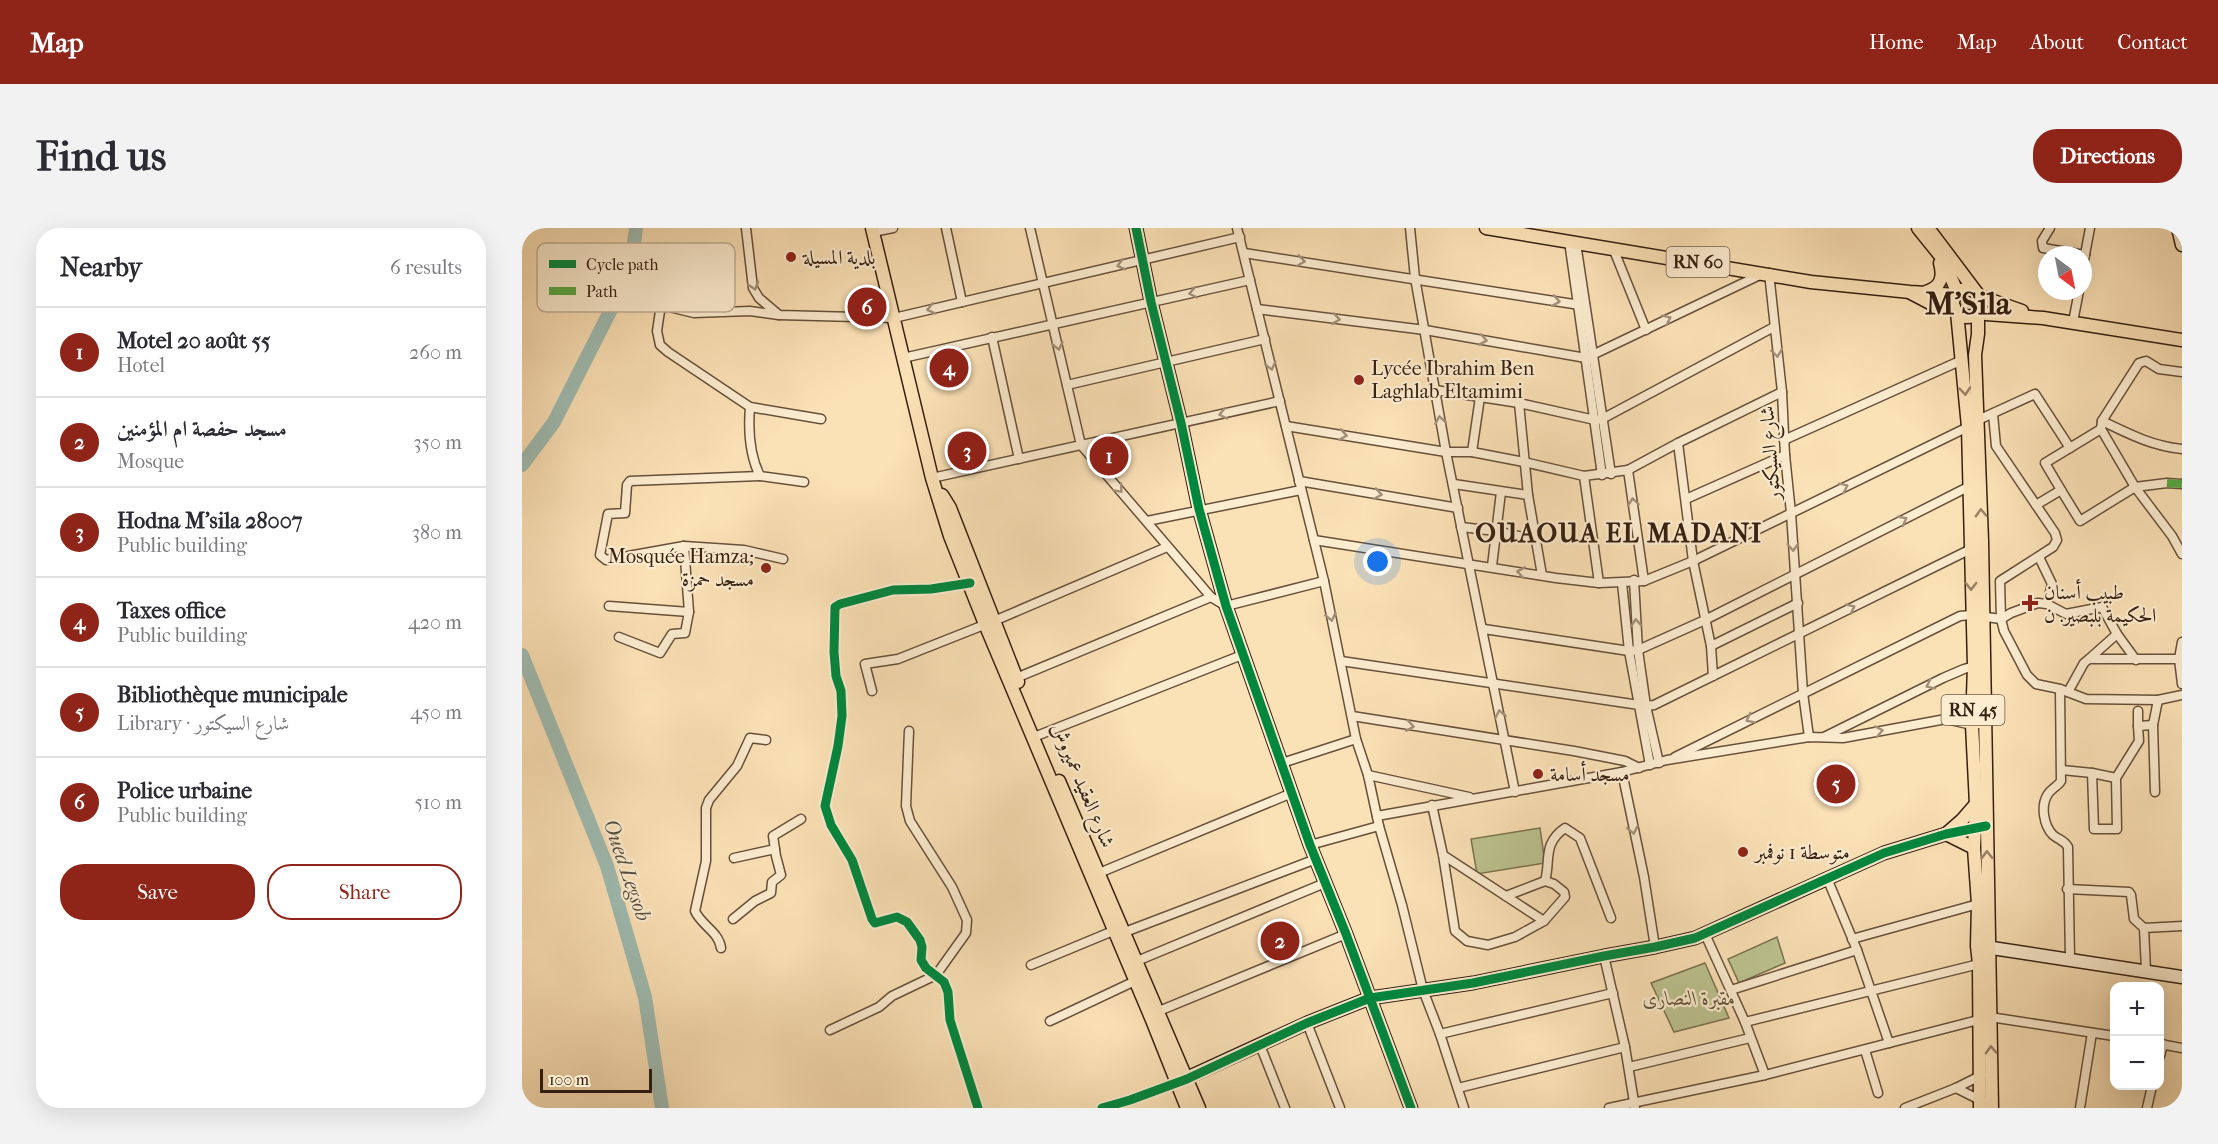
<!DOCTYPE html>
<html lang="en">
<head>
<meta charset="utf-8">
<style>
  :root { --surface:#fff; --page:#f2f2f3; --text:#2b2b33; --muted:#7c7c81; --line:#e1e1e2; --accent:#8f2418 }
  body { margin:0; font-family:"IM FELL French Canon",Amiri,serif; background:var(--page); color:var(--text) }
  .controls { position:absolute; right:18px; bottom:18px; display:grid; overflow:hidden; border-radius:12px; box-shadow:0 6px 24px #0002 }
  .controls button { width:54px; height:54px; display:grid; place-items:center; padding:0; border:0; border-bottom:2px solid var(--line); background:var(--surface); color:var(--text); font:30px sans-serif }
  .compass { position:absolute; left:1516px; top:18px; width:54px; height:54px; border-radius:50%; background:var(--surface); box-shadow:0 6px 24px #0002; rotate:148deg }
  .scale { position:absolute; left:18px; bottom:15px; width:112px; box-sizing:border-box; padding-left:6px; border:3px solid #362011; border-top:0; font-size:16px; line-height:21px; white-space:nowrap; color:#362011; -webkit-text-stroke:4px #fcecd0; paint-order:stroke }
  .you { position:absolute; left:856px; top:334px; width:21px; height:21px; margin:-15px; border:4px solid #fff; border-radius:50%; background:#1a73e8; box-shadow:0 0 0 9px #1a73e833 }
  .badge { display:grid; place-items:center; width:39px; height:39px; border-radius:50%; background:var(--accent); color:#fff; font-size:20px; font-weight:700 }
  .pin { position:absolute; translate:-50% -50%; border:3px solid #fff; box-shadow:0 2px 6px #0006 }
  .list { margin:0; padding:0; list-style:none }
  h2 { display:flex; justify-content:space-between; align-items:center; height:78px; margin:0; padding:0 24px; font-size:26px }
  h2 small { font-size:20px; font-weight:400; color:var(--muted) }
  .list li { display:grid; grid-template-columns:39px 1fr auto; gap:18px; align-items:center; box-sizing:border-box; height:90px; padding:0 24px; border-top:2px solid var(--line) }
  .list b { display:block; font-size:22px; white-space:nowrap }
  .list p { margin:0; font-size:20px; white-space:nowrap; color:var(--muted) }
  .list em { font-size:20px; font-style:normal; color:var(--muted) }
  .actions { display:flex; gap:12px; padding:18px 24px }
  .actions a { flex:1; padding:14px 0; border:2px solid var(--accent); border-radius:24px; text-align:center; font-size:21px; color:var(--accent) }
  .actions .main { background:var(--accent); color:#fff }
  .map { position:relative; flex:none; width:1660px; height:880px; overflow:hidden; border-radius:24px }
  header { display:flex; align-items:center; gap:36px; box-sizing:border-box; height:84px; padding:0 30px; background:var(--accent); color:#fff }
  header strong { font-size:28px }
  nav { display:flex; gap:33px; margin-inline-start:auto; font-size:21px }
  .intro { display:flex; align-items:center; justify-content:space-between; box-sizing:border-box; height:144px; padding:0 36px }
  h1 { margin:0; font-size:42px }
  .button { padding:15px 27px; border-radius:24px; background:var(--accent); color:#fff; font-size:21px; font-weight:700 }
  main { display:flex; gap:36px; padding:0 36px }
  aside { flex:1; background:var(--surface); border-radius:24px; box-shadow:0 6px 24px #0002 }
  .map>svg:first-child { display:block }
</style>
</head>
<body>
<header>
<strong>Map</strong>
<nav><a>Home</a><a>Map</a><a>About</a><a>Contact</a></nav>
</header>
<div class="intro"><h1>Find us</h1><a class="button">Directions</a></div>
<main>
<aside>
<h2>Nearby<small>6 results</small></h2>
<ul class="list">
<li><span class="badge">1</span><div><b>Motel 20 août 55</b><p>Hotel</p></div><em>260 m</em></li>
<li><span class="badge">2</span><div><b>مسجد حفصة ام المؤمنين</b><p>Mosque</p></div><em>350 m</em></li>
<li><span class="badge">3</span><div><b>Hodna M'sila 28007</b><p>Public building</p></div><em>380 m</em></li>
<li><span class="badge">4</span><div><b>Taxes office</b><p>Public building</p></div><em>420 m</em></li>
<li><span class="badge">5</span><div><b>Bibliothèque municipale</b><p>Library · شارع السيكتور</p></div><em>450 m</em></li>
<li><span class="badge">6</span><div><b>Police urbaine</b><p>Public building</p></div><em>510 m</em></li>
</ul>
<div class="actions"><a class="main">Save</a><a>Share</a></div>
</aside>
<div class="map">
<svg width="1660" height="880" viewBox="0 0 1660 880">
  <rect width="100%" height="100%" fill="#fbe1b6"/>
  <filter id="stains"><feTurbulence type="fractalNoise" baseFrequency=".00333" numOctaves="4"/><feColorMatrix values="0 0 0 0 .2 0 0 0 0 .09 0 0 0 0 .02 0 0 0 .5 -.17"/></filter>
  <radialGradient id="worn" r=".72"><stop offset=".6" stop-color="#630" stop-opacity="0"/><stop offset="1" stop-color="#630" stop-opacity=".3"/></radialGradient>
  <g fill="#bcc390" stroke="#797250" stroke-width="1.5">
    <circle cx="1445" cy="75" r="10"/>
    <polygon points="1018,600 1023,635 955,646 949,611"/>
    <polygon points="1255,709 1263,735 1217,755 1206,731"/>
    <polygon points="1183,735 1207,790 1152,804 1129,755"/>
  </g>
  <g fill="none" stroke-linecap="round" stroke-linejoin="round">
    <g stroke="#9fbcb2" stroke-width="14">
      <polyline points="0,237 32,194 108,44 114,0"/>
      <polyline points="0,427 85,638 123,769 140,880"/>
    </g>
    <g stroke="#67503a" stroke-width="11">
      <g id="street">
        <polyline points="224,0 231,60 237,70 257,87 372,90 718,9"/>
        <polyline points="424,0 440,74"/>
        <polyline points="508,0 559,217 689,369"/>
        <polyline points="715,0 802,353 834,511 846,547 857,598 880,677 901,762 918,806 942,880"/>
        <polyline points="888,0 893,50 924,224 993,564"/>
        <polyline points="1528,0 1520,13 1521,20 1563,27"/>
        <polyline points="351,4 371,0"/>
        <polyline points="1047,13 1080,247"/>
        <polyline points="1054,15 1089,246"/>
        <polyline points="1091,20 1124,102"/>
        <polyline points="722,25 1058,77 1063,76"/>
        <polyline points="1561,37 1568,0"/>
        <polyline points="1247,45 1260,164 1263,227 1269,285 1281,465 1287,509"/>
        <polyline points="735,81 903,102 1064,130 1240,46"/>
        <polyline points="257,87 228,83 172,85 143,78 138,83 135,103 138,117 146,124 228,179 299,191"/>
        <polyline points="1551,94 1557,63"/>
        <polyline points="470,109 497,231"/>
        <polyline points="381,130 728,52"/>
        <polyline points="1660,144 1637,141 1624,133 1617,135 1580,193 1579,201 1613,259 1650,308 1660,326"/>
        <polyline points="545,157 743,111"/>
        <polyline points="913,162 997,175 1073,192 1080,191 1252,99"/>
        <polyline points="997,175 1006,267 1020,347"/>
        <path d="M228,179C226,203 227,226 238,248L282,254"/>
        <polyline points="1471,186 1474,218 1533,305 1535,312 1531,319 1478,353 1479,391 1482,403 1505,447 1514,456 1538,461 1564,471 1636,472 1660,467"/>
        <polyline points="1456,192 1513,166 1548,220"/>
        <path d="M1580,193C1607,206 1630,218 1660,221"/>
        <polyline points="764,198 924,224 950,224 1002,234 1062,248"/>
        <polyline points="1262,212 1440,132"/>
        <polyline points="1156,215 1171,333 1189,418 1191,448"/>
        <polyline points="950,224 958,169"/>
        <polyline points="1106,242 1156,215 1260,164"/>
        <polyline points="410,250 758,173"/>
        <polyline points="777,253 936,280"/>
        <polyline points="932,256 1006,267"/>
        <polyline points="1539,262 1523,235 1579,201"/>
        <polyline points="1164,271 1263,227"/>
        <polyline points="1514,277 1539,262 1558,293 1613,259 1645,255 1660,256"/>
        <polyline points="625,293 779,262"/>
        <polyline points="939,299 974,303 1015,312"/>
        <polyline points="792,312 1034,350 1077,355 1122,353 1171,333 1446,199"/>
        <polyline points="162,318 84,332 78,327 86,286 103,285 105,257 108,253 238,248"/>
        <polyline points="1517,329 1530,356 1525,376"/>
        <polyline points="970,338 979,264"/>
        <polyline points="1112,352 1116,422 1124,478 1137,535"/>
        <polyline points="448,355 409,361 371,362 318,376 313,379 312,424 314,448 319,463 320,488 316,518 303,578 309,597 330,632 350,691 353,695 375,689 385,694 398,712 400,719 399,732 404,740 422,754 426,764 428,792 456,880"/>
        <polyline points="1077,355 1062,248 1106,242 1122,353"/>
        <polyline points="1100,355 1107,423 1128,537"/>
        <polyline points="87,378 167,384 162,318 222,322 261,331"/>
        <polyline points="962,401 1107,423 1116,422 1183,392 1446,259"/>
        <polyline points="97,409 138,425 150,406 163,405 167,384"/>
        <polyline points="1660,414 1657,431 1660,456"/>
        <polyline points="1189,418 1276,375"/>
        <polyline points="1567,431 1595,406"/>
        <polyline points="819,433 1124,478 1132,477 1449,321"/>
        <polyline points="494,450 689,369 704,378 802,353"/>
        <path d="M1538,461L1539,553C1536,558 1529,561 1526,566C1518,578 1522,598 1531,607C1537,612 1542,612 1546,619L1548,731"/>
        <polyline points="350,463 343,436 376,431 472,393 645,319"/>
        <polyline points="1546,464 1562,435 1567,431 1657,431"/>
        <polyline points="1616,483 1616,498 1631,497"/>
        <polyline points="830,488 1052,523 1103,533 1117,540"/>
        <polyline points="517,507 720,427"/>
        <polyline points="1302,509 1421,450 1442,441 1456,437"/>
        <polyline points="1153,529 1438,388 1449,387 1479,391 1489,385 1516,375 1525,376 1544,386 1580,379 1595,406 1614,432"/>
        <polyline points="760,535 834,511"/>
        <polyline points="1540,542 1570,545"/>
        <polyline points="1100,544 1122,649 1133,719"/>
        <polyline points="846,547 947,569"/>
        <polyline points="1594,550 1570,545 1572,601 1595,601 1594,550 1617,513 1616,498"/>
        <polyline points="1633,564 1631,497 1636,472"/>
        <polyline points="910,577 921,627 933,703 945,713 966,717 993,709 1022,693 921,627"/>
        <polyline points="855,588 1100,544 1145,532 1287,509 1321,510 1424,491 1450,497 1462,495"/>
        <polyline points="788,617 857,598"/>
        <polyline points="212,630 253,621"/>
        <polyline points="577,645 770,565"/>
        <polyline points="1305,650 1335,722 1367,815"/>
        <path d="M1023,653C1029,632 1020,616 1043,600L1058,610L1089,690"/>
        <polyline points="1545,661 1607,664 1609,667 1612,691 1622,700"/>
        <polyline points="984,668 1023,653 1032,656 1042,664 1043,669 1022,693"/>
        <polyline points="211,691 233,673 249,665 250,654 259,647 254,628 251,608 279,591"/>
        <polyline points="603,704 794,631"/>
        <polyline points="1183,706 1223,794 1243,847"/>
        <polyline points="1330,711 1456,676"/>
        <path d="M199,720C197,704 179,697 173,683L184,633V580L187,572L215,538L228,510L244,512"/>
        <polyline points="1082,728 1103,819 1113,880"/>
        <polyline points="615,733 803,655"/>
        <polyline points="509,737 591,703"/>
        <polyline points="1624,743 1622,700 1660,698"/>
        <polyline points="1209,762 1335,722"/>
        <polyline points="637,783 824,706"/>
        <polyline points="528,793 613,753"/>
        <polyline points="1223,794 1457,736"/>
        <polyline points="785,795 818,880"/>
        <polyline points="308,802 357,779 370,768 414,747 444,705 445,692 430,659 388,593 384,578 387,503"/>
        <polyline points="918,806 1091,765"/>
        <polyline points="1638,816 1660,820"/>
        <polyline points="738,817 763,880"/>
        <polyline points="1343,822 1356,865"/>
        <polyline points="1638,828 1641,816"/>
        <polyline points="1107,839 1228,810"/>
        <polyline points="936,860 1103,819"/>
        <polyline points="1434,860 1460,873"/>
        <polyline points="580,880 608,872 655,854"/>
        <polyline points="1087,880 1243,847 1468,789 1592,808"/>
        <polyline points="1383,880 1434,860 1460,847"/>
        <polyline points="1558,880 1570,805"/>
        <polyline points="1625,880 1630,858"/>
      </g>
    </g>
    <g stroke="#362011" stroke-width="15">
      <g id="secondary">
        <polyline points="614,0 629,74 659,195 677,281 704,378 788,617 824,706 889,880"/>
        <polyline points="1656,0 1660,17"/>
        <polyline points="1457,718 1660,749"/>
        <polyline points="656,854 785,795 848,770 951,755 1082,728 1133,719 1173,710 1362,625 1424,606 1461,599"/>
      </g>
    </g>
    <g stroke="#362011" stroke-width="15">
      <g id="primary">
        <polyline points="350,0 410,250 428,308 463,396 630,792 665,880"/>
        <polyline points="964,0 1289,54 1388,64 1435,67"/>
        <polyline points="1396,0 1421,31 1436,66"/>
        <polyline points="1406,0 1455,65"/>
        <circle cx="1445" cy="75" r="14"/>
        <path d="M1404,64C1419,59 1422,50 1418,35"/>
        <polyline points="1389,65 1408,75 1432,79"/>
        <polyline points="1457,68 1500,83"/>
        <polyline points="1435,84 1446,199 1452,438 1450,497 1454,576 1452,620 1456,676 1455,718 1457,736 1458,880"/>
        <polyline points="1457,84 1464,86 1521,90 1660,112"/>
        <polyline points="1456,85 1456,106 1453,127 1460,313 1470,880"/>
        <polyline points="420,267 428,280 496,454"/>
        <polyline points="537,553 677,880"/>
        <polyline points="1452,620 1424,606 1440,592 1454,576"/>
      </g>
    </g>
    <use href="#street" stroke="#fcecd0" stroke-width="8"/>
    <use href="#secondary" stroke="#fcecd0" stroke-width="12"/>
    <use href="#primary" stroke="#fbe1b6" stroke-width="12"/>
    <polyline stroke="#55aa42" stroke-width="8" stroke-dasharray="15 8" stroke-linecap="butt" points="1645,255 1660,256"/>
    <g stroke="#fcecd0" stroke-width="13">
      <g id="cycleway">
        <polyline points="614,0 629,74 659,195 677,281 704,378 788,617 824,706 889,880"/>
        <polyline points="448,355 409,361 371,362 318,376 313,379 312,424 314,448 319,463 320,488 316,518 303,578 309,597 330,632 350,691 353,695 375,689 385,694 398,712 400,719 399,732 404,740 422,754 426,764 428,792 456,880"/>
        <polyline points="580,880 608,872 665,851 785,795 848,770 951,755 1082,728 1133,719 1173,710 1362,625 1424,606 1464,598"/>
      </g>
    </g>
    <use href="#cycleway" stroke="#00873e" stroke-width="9"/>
  </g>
  <defs><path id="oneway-chevron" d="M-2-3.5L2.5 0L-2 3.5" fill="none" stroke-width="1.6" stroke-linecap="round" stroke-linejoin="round" transform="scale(1.5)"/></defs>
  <g stroke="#a3907a">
    <use href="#oneway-chevron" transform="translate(779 33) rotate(8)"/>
    <use href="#oneway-chevron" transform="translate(599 37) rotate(166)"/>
    <use href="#oneway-chevron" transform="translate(232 58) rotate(72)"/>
    <use href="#oneway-chevron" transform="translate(671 65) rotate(168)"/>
    <use href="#oneway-chevron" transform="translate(1034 73) rotate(9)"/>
    <use href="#oneway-chevron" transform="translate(409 81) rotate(167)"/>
    <use href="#oneway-chevron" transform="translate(814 91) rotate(7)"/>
    <use href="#oneway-chevron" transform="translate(1145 91) rotate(-26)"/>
    <use href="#oneway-chevron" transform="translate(961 112) rotate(10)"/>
    <use href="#oneway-chevron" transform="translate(536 118) rotate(77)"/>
    <use href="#oneway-chevron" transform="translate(1255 125) rotate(83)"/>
    <use href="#oneway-chevron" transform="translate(749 138) rotate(76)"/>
    <use href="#oneway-chevron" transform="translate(701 186) rotate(168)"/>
    <use href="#oneway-chevron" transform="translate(918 192) rotate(-100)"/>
    <use href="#oneway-chevron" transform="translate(821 207) rotate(9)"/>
    <use href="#oneway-chevron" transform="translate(1322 259) rotate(-26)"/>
    <use href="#oneway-chevron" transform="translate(597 261) rotate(49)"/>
    <use href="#oneway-chevron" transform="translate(856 266) rotate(9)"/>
    <use href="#oneway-chevron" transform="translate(1111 274) rotate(-98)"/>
    <use href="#oneway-chevron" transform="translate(1381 292) rotate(-27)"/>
    <use href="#oneway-chevron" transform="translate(1271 319) rotate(87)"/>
    <use href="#oneway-chevron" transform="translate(999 344) rotate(-170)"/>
    <use href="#oneway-chevron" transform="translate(1329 380) rotate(-26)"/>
    <use href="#oneway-chevron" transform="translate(809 389) rotate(78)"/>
    <use href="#oneway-chevron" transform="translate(1114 395) rotate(-94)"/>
    <use href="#oneway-chevron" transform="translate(1408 457) rotate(154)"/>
    <use href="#oneway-chevron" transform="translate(978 486) rotate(-101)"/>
    <use href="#oneway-chevron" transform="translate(1228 491) rotate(153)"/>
    <use href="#oneway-chevron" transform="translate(888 498) rotate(9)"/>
    <use href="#oneway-chevron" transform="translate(1357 503) rotate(-11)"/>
    <use href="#oneway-chevron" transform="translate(1111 602) rotate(79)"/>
  </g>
  <g stroke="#988064">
    <use href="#oneway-chevron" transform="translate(1443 163) rotate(85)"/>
    <use href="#oneway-chevron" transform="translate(1459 285) rotate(-92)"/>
    <use href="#oneway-chevron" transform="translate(1449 358) rotate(90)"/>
    <use href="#oneway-chevron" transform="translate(1465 627) rotate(-91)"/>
    <use href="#oneway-chevron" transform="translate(1469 822) rotate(-92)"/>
  </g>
  <g fill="#8f2418" stroke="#fcecd0" stroke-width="2">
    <circle cx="269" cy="29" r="6"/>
    <circle cx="837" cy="152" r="6"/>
    <circle cx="244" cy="340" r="6"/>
    <path d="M1505 366h6v6h6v6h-6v6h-6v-6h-6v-6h6z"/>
    <circle cx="1016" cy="546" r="6"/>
    <circle cx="1221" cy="624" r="6"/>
  </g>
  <g text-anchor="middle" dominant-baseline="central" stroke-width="4.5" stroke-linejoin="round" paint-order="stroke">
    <g fill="#fcecd0" stroke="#715d4a" stroke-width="1.5">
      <rect x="1144.5" y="19" width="63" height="30" rx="4.5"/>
      <rect x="1419.5" y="467" width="63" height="30" rx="4.5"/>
    </g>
    <g font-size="18" font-weight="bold" fill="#362011">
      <text x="1176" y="34">RN 60</text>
      <text x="1451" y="482">RN 45</text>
    </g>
    <g font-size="20" fill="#362011" stroke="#fcecd0" text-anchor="start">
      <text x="281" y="29">بلدية المسيلة</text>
      <text x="849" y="140">Lycée Ibrahim Ben<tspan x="849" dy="23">Laghlab Eltamimi</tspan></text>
      <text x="232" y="328" text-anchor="end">Mosquée Hamza;<tspan x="232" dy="23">مسجد حمزة</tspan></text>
      <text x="1522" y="364">طبيب أسنان<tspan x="1522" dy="23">الحكيمة بلبصير. ن</tspan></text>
      <text x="1028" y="546">مسجد أسامة</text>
      <text x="1233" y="624">متوسطة 1 نوفمبر</text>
    </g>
    <g font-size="20" fill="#362011" stroke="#fcecd0">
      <text transform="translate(1248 225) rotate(-94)">شارع السيكتور</text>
      <text transform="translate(561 557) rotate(67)">شارع العقيد عميروش</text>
    </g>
    <g font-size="20" font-style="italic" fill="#5e5137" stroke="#fcecd0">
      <text x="1167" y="770">مقبرة النصارى</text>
    </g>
    <g font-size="21" font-style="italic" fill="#564f41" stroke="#fcecd0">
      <text transform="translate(105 642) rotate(71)">Oued Legsob</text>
    </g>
    <g font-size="26" font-weight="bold" letter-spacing="1.5" fill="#362011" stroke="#fcecd0">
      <text x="1097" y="305">OUAOUA EL MADANI</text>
    </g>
    <g font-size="32" font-weight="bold" fill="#362011" stroke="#fcecd0">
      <text x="1446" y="75">M'Sila</text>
    </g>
  </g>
  <rect x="15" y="15" width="198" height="69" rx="9" fill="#fcecd0" stroke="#c1af97" stroke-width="1.5"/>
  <rect x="27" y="32" width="27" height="8" fill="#00873e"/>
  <rect x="27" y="59" width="27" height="8" fill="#55aa42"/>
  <g font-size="16" fill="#362011">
    <text x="64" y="42">Cycle path</text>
    <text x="64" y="69">Path</text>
  </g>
  <rect width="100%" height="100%" filter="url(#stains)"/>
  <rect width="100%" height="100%" fill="url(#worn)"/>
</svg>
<div class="controls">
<button>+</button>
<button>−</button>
</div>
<svg class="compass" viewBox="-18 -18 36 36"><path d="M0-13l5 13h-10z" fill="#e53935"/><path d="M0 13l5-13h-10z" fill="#7c7c81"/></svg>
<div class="scale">100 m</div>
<div class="you"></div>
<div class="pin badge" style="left:587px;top:228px">1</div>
<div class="pin badge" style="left:758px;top:713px">2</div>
<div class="pin badge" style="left:445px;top:223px">3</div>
<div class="pin badge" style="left:427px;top:140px">4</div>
<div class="pin badge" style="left:1314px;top:556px">5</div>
<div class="pin badge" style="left:345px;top:79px">6</div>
</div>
</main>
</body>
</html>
